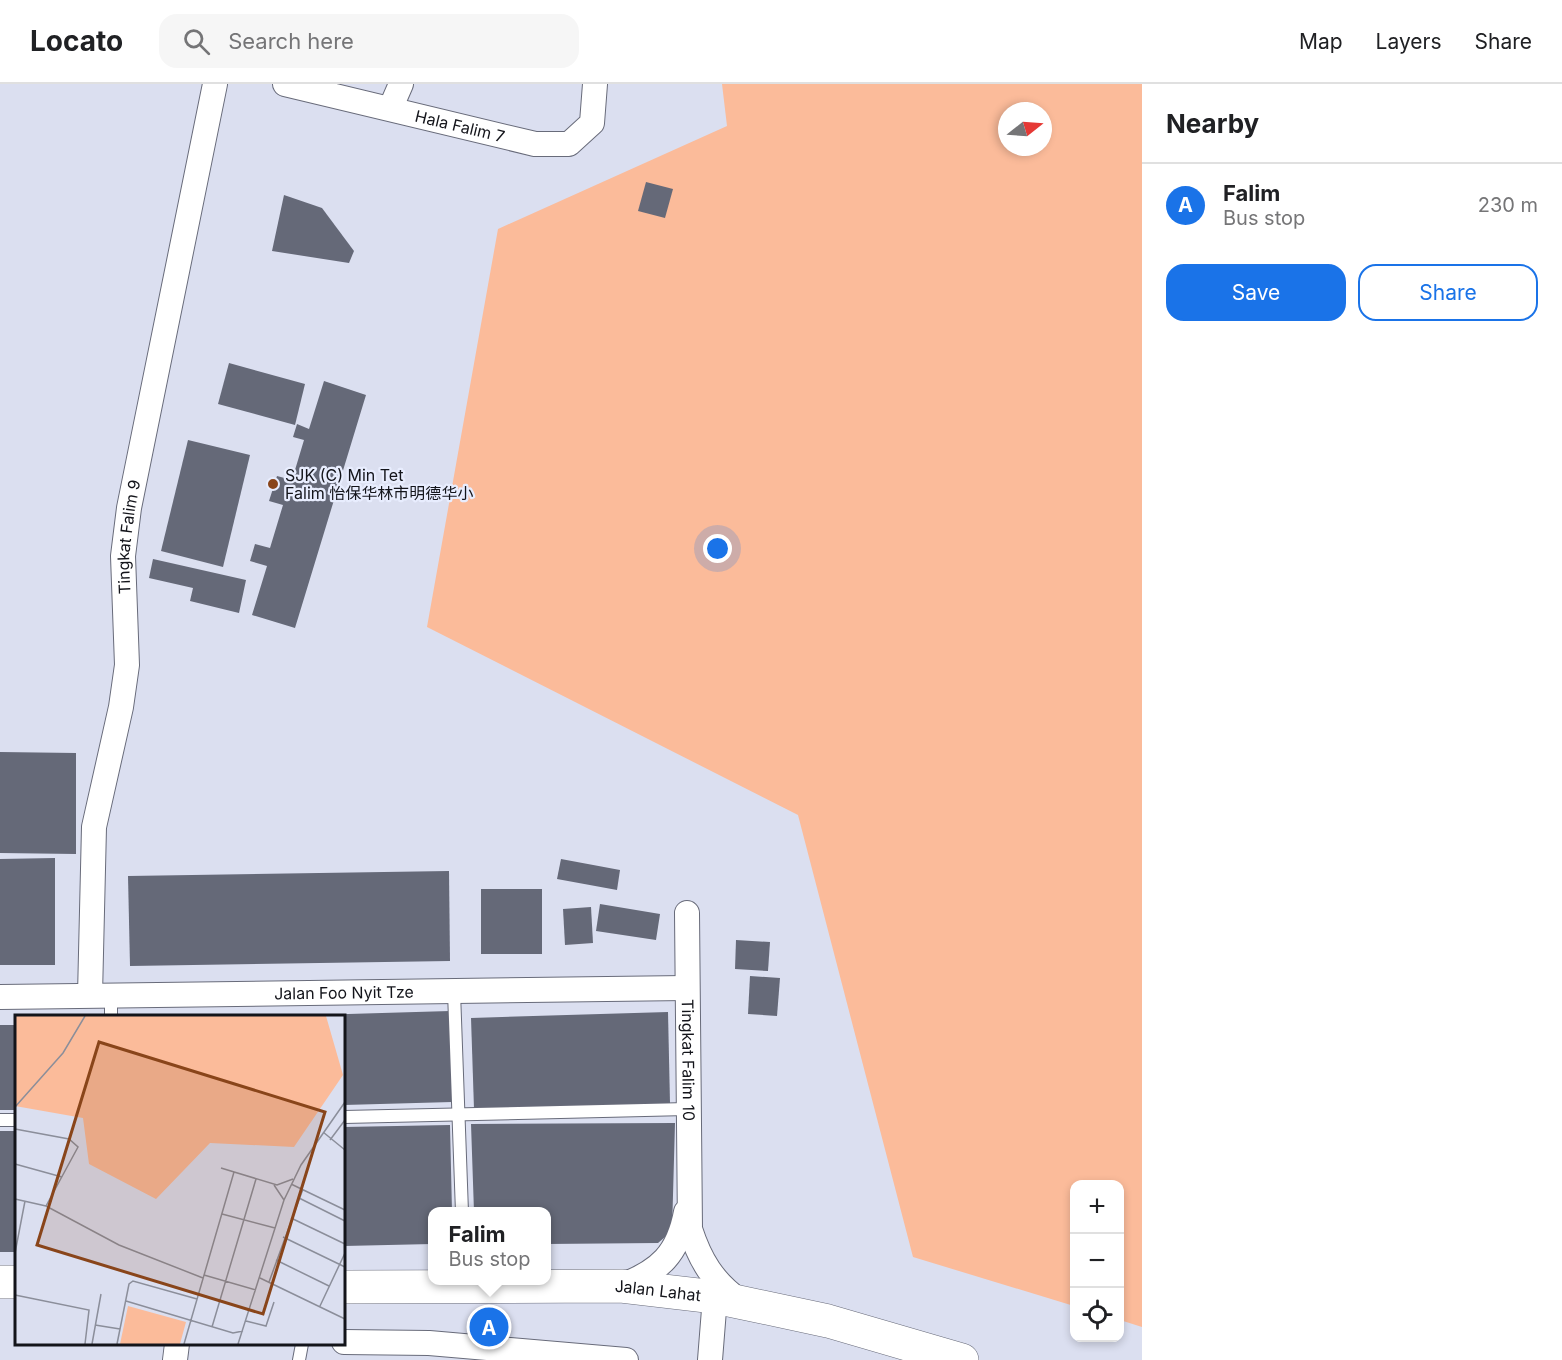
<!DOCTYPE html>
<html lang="en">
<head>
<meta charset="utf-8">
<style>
  :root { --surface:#fff; --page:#f6f6f6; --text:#202124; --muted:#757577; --line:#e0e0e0; --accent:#1a73e8 }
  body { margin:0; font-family:Inter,"Noto Sans SC",sans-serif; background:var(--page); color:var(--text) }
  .controls { position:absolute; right:18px; bottom:18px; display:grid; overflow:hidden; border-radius:12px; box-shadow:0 3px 9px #0003 }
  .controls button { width:54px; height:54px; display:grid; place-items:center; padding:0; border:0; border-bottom:2px solid var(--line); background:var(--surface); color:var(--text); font:30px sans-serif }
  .compass { position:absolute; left:998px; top:18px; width:54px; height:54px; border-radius:50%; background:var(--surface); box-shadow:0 3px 9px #0003; rotate:73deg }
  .you { position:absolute; left:718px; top:465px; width:21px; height:21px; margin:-15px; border:4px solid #fff; border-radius:50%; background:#1a73e8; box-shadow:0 0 0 9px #1a73e833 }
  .badge { display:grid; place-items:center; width:39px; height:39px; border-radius:50%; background:var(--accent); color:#fff; font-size:20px; font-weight:700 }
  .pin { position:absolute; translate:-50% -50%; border:3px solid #fff; box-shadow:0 2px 6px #0006 }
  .popup { position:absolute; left:428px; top:1123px; width:123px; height:78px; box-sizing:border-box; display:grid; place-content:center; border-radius:12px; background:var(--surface); filter:drop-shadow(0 2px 4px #0005); font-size:20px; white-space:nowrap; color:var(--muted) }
  .popup b { font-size:22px; color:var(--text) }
  .popup::after { content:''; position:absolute; left:50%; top:100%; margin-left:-12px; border:12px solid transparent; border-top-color:var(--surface) }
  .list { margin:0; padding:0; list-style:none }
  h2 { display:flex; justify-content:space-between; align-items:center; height:78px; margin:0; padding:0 24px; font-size:26px }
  h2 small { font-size:20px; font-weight:400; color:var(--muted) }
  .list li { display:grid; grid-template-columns:39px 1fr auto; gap:18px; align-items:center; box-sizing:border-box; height:84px; padding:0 24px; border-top:2px solid var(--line) }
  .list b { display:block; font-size:22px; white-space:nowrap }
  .list p { margin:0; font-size:20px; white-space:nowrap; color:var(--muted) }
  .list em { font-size:20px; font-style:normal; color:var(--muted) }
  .actions { display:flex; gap:12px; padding:18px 24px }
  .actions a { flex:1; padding:14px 0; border:2px solid var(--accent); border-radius:18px; text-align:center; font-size:21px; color:var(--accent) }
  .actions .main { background:var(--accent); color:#fff }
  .icon { flex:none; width:33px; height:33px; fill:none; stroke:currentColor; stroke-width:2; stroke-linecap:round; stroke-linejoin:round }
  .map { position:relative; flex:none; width:1142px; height:1276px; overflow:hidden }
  header { display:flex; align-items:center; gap:36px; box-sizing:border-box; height:84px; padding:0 30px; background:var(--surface); border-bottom:2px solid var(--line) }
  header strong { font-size:28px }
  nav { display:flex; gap:33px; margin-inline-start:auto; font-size:21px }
  .search { width:420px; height:54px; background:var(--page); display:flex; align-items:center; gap:15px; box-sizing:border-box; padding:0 21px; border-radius:18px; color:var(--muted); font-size:22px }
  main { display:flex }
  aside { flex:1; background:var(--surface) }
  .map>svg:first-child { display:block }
</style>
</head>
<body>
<header>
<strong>Locato</strong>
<div class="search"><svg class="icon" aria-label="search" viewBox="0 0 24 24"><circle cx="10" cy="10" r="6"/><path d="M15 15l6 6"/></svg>Search here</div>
<nav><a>Map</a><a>Layers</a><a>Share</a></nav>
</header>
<main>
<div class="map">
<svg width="1142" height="1276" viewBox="0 0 1142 1276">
  <rect width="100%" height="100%" fill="#dbdff0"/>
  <path fill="#fbbb9a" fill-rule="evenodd" d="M722,0H1142V1243L1120,1236V1100H1074V1222L913,1173L798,731L427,543L498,145L727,42ZM1007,27H1043V63H1007Z"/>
  <g fill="#656978">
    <polygon points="646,98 673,105 665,134 638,127"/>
    <polygon points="284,111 322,124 354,167 349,179 272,167"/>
    <polygon points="229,279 305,300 295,341 218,320"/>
    <polygon points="324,297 366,311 295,544 252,531 267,482 250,477 255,460 270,464 283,421 269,417 277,392 292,396 304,356 293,353 297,340 309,345"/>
    <polygon points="188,356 250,371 223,483 161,467"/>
    <polygon points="153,475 246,496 239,529 190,517 193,504 149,494"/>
    <polygon points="0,668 76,669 76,770 0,769"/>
    <polygon points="55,774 55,881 0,881 0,775"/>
    <polygon points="561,775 620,786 617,806 557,795"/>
    <polygon points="449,787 450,877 130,882 128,792"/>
    <rect x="481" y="805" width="61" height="65"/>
    <polygon points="600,820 660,830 656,856 596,847"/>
    <polygon points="591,823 593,859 565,861 563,825"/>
    <polygon points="736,856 770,858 768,887 735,885"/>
    <polygon points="750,892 780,894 777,932 748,930"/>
    <polygon points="450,927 452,1018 344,1021 344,932 314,931"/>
    <polygon points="668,928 670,1019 474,1025 471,934"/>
    <rect x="0" y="941" width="16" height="85"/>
    <polygon points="675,1039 672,1147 658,1159 546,1160 546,1128 474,1128 471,1040"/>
    <polygon points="450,1041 452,1128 432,1128 432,1160 344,1162 344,1043"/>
    <rect x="0" y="1047" width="16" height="121"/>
  </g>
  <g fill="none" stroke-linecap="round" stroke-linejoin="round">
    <g stroke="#686b7a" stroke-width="14">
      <g id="lane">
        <polyline points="454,908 462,1128"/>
        <polyline points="111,912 111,932"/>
        <polyline points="344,1033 687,1025"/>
        <polyline points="0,1036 16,1036"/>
        <polyline points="299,1276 302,1260"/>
      </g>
    </g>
    <g stroke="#686b7a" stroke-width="26">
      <g id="street">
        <path id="s1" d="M285,0L535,60H569L592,39L595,0"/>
        <polyline points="391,23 401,0"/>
        <path id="s2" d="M687,829L690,1145C700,1176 713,1198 740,1217"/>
        <path id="s3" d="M90,911L94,743L121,623L127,581L123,472L129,424L215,0"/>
        <path id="s4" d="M0,913L686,904"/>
        <path d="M621,1202C660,1187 678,1170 686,1128"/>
        <polyline points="344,1258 429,1259 626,1276"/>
        <polyline points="175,1276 177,1260"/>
        <polyline points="710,1276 715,1213"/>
      </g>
    </g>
    <g stroke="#686b7a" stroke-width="34">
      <g id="primary">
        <polyline points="0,1198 16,1198"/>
        <path id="s5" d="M344,1203L621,1202L715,1213L828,1237L962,1276"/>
      </g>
    </g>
    <use href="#lane" stroke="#fff" stroke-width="12"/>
    <use href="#street" stroke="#fff" stroke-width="24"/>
    <use href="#primary" stroke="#fff" stroke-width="33"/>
  </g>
  <circle fill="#89451a" stroke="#e8edfe" stroke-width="2" cx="273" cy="400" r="6"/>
  <g text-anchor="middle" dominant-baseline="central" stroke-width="4.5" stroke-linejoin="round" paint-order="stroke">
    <g font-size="16" fill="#13141a" stroke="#e8edfe">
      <text stroke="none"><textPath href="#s1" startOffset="180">Hala Falim 7</textPath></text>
      <text stroke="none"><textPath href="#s3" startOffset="462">Tingkat Falim 9</textPath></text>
      <text stroke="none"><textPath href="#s4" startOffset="344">Jalan Foo Nyit Tze</textPath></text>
      <text stroke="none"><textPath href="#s2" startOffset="147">Tingkat Falim 10</textPath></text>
      <text stroke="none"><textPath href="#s5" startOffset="314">Jalan Lahat</textPath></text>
    </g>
    <g font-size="16" fill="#13141a" stroke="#e8edfe" text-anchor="start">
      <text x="285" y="391">SJK (C) Min Tet<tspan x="285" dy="18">Falim 怡保华林市明德华小</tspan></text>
    </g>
  </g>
  <g transform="translate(15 931)">
    <rect width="330" height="330" fill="#dbdff0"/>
    <path d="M0,1H311L328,60L279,132L195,128L141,184L74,149L68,103L0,91ZM113,291L171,307L165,329H105Z" fill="#fbbb9a"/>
    <path fill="none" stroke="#8b8e9a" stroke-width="1.5" d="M0,92L48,38L70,1M0,114L54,124L63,132L31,191M308,117L330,135M315,125L330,105M0,149L47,162M206,153L262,170L278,164M276,169L330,195M259,170L269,185M284,183L330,206M0,184L31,191L104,230L188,263M207,199L260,213M276,203L330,229M268,222L330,252M0,238L10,186M261,245L314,271M189,260L241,275M245,263L330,304M254,267L288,174M0,280L74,295L70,329M111,286L218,318L228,316M305,291L330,238M231,306L251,311L259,287M80,310L105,314M197,312L241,164M77,329L86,279M102,329L114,269L118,266L182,284M169,329L219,157M223,329L269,185L286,150L330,87"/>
    <path fill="#89451a" fill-opacity="0.15" stroke="#89451a" stroke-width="3" d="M84,27L310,97L248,299L22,230Z"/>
    <rect width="330" height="330" fill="none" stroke="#13141a" stroke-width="3"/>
  </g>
</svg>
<div class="controls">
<button>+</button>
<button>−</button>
<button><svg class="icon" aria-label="locate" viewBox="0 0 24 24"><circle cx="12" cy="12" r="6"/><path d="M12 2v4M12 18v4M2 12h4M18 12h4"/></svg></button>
</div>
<svg class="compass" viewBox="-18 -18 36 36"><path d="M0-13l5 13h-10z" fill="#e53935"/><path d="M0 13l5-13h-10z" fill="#757577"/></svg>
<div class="you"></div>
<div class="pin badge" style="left:489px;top:1243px">A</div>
<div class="popup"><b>Falim</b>Bus stop</div>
</div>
<aside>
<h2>Nearby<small></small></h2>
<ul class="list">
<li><span class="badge">A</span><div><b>Falim</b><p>Bus stop</p></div><em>230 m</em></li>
</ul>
<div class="actions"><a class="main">Save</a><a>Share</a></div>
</aside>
</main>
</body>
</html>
